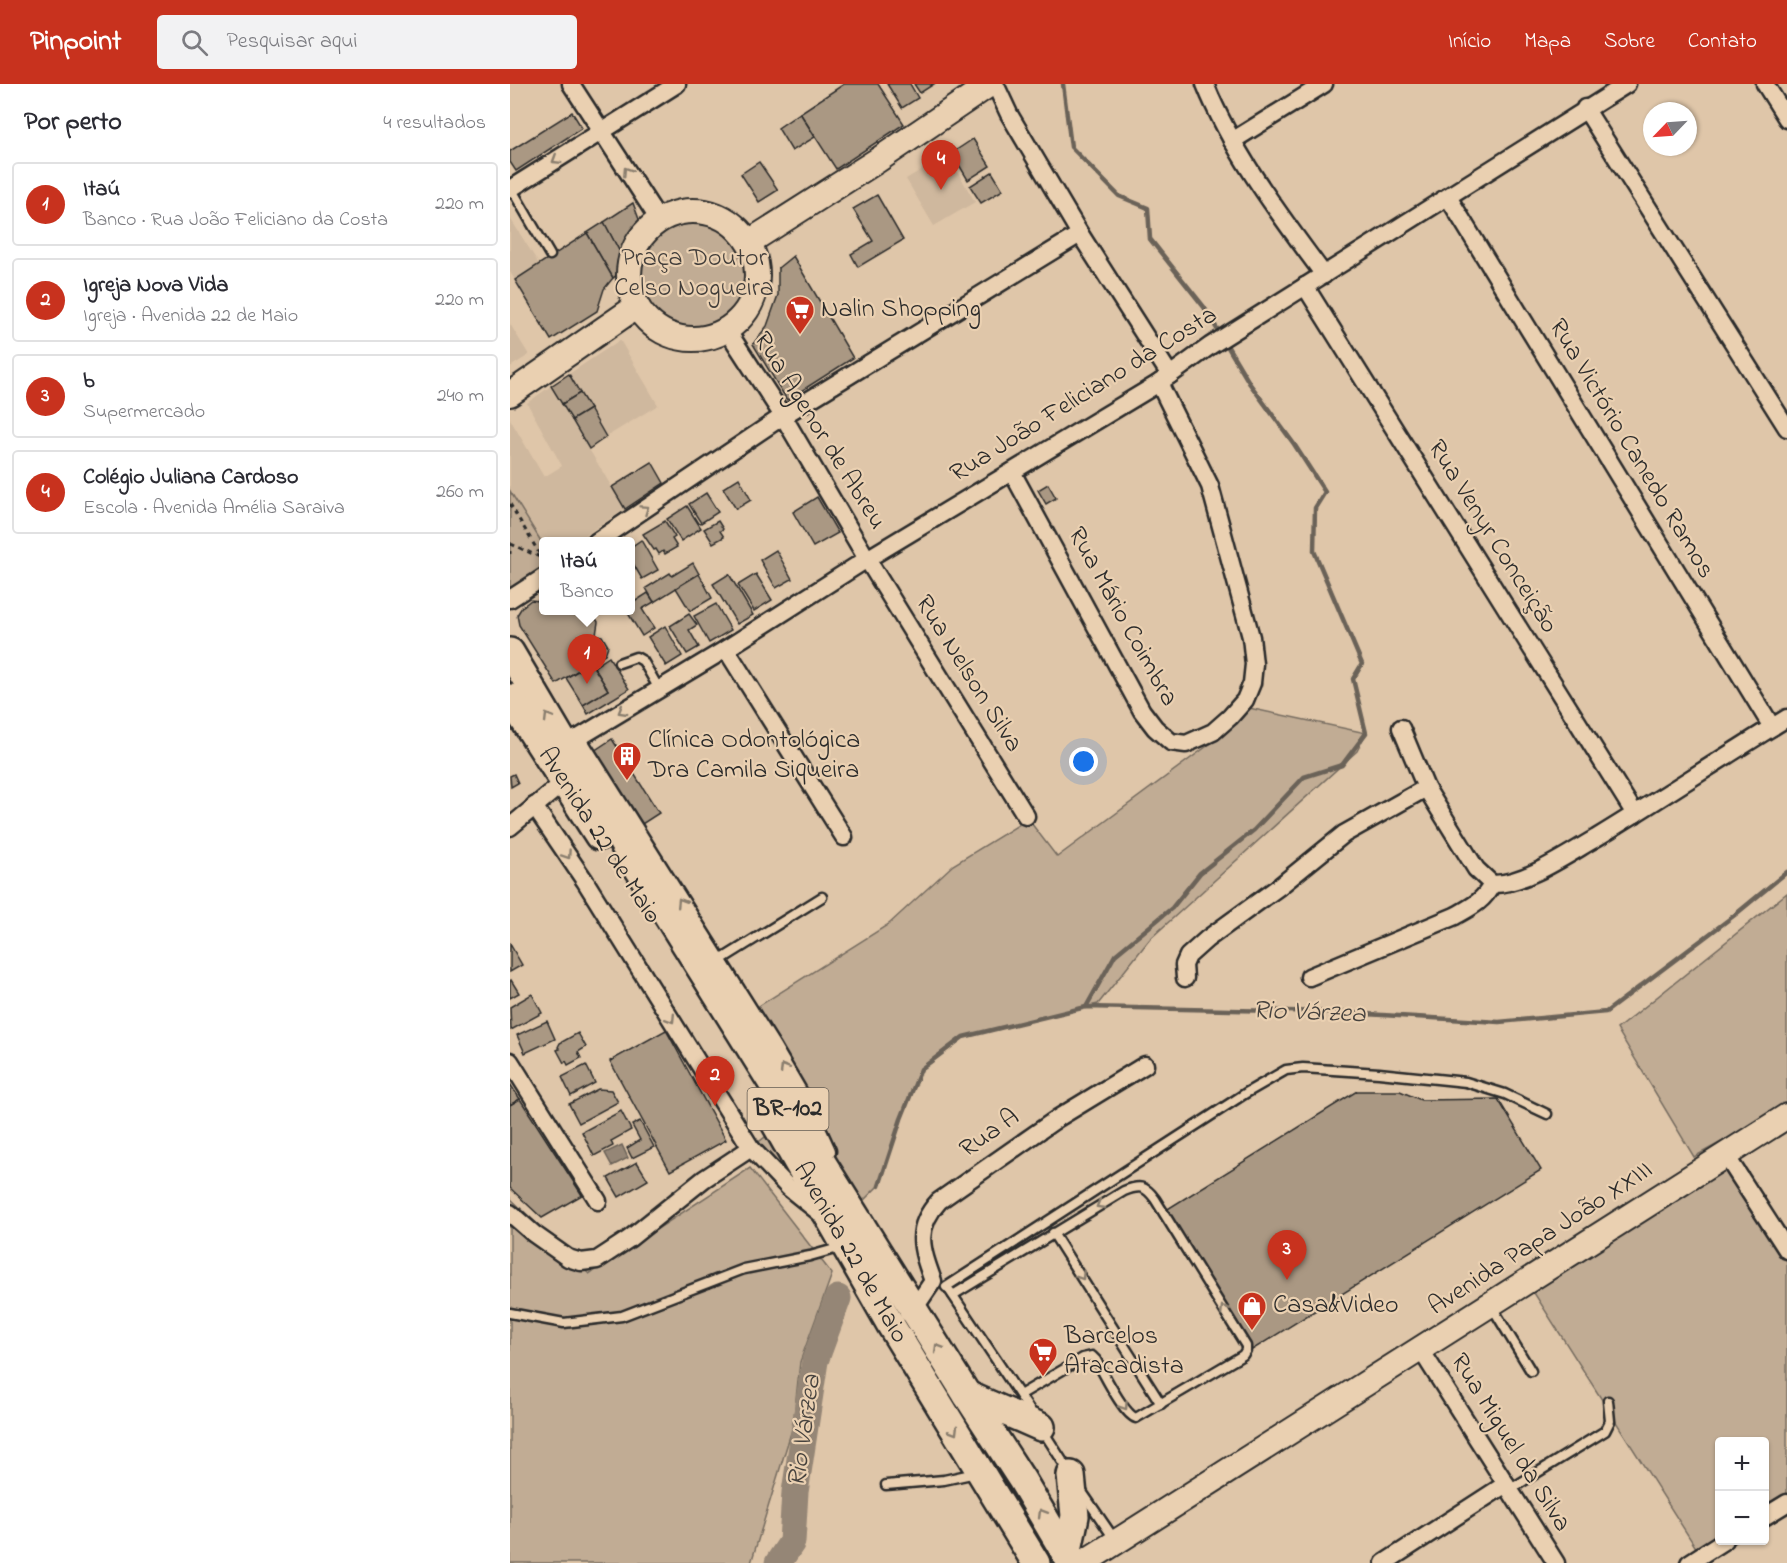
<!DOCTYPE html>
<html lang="pt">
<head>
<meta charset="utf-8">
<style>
  :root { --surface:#fff; --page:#f2f2f3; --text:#2b2b33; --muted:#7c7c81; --line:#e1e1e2; --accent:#c8321e }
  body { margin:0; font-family:"Indie Flower",sans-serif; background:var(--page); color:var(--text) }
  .controls { position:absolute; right:18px; bottom:18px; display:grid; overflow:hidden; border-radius:6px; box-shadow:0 2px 4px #0004 }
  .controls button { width:54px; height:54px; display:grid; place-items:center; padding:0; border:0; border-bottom:2px solid var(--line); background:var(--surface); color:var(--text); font:30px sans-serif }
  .compass { position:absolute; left:1133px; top:18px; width:54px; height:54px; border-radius:50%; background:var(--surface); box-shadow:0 2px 4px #0004; rotate:245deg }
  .you { position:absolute; left:574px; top:678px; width:21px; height:21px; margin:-15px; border:4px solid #fff; border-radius:50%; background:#1a73e8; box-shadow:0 0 0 9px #1a73e833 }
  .badge { display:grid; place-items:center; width:39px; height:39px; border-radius:50%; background:var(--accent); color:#fff; font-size:20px; font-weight:700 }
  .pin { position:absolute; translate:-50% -50px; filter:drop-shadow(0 2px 3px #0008) }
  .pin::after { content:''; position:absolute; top:32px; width:21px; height:18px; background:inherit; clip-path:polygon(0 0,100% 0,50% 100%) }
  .popup { position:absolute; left:29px; top:453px; width:96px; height:78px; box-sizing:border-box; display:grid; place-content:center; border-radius:6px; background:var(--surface); filter:drop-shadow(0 2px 4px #0005); font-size:20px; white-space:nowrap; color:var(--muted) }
  .popup b { font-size:22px; color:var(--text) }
  .popup::after { content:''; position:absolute; left:50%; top:100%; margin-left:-12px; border:12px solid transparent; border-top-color:var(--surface) }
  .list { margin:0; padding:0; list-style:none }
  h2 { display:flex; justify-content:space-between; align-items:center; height:78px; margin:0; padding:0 24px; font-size:26px }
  h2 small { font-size:20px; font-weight:400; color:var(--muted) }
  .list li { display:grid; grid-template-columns:39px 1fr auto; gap:18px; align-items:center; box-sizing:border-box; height:84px; margin:0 12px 12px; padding:0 12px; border:2px solid var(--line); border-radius:6px }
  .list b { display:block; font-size:22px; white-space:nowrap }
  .list p { margin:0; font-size:20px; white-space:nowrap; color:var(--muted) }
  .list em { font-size:20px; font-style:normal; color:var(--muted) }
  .icon { flex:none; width:33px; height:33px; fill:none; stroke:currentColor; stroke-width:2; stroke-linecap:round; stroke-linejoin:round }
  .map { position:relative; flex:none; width:1277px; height:1479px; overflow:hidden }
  header { display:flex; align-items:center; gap:36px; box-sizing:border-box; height:84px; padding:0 30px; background:var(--accent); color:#fff }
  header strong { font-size:28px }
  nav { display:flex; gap:33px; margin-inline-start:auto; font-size:21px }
  .search { width:420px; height:54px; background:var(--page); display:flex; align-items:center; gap:15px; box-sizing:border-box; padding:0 21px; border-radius:6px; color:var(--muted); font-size:22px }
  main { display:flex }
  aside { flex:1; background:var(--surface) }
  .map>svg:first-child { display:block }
</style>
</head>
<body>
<header>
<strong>Pinpoint</strong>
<div class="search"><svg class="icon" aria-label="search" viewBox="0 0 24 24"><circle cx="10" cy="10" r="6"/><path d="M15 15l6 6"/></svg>Pesquisar aqui</div>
<nav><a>Início</a><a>Mapa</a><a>Sobre</a><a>Contato</a></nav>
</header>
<main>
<aside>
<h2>Por perto<small>4 resultados</small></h2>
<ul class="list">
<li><span class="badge">1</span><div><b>Itaú</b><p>Banco · Rua João Feliciano da Costa</p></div><em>220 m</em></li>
<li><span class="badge">2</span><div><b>Igreja Nova Vida</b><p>Igreja · Avenida 22 de Maio</p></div><em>220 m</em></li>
<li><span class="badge">3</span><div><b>b</b><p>Supermercado</p></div><em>240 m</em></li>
<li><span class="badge">4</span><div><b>Colégio Juliana Cardoso</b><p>Escola · Avenida Amélia Saraiva</p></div><em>260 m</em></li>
</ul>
</aside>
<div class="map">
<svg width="1277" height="1479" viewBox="0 0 1277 1479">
  <rect width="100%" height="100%" fill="#dfc6a9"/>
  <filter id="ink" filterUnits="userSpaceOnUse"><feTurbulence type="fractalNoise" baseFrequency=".0167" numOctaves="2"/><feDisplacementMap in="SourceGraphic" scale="12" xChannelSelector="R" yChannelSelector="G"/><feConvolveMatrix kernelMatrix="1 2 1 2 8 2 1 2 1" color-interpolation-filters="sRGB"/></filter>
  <g filter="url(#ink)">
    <g fill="#cfb89e">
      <polygon points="437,70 465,118 424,142 396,95"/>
      <polygon points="0,134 29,180 5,196 0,188"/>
      <polygon points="0,240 19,271 0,283"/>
      <polygon points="110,256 148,321 96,353 59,290"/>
      <polygon points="41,302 115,425 66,457 34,458 33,462 0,407 0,335 34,393 52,382 17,319"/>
    </g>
    <g fill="#c1ac94" stroke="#766c60" stroke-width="1.5">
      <circle cx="184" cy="190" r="63"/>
      <polygon points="0,407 34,462 33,493 0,515"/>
      <polygon points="739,624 856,649 847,667 640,855 588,920 453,953 411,985 391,1035 371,1099 335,1135 236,930 379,840 443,781 518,735 547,773 704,657"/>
      <polygon points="1277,809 1277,1022 1184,1073 1107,945"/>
      <polygon points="267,1044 312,1129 242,1063"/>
      <polygon points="1215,1070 1277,1166 1277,1425 1255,1440 1254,1358 1210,1358 1210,1456 1228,1457 1195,1478 1019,1201"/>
      <polygon points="240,1084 322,1190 290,1278 283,1342 241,1479 0,1479 0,1114 79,1190"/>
    </g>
    <polygon fill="#958676" stroke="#6b6258" stroke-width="1.5" points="112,1061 118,1074 102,1082 95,1069"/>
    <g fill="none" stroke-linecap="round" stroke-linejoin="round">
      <g stroke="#6b6258" stroke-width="4.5">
        <polyline points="553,0 561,63 609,112 638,124 640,155 694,223 740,300 784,360 815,408 805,424 804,467 852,580 843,595 856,649 832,681 794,693 744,746 690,789 662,824 605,871 576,923"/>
        <polyline points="369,1102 391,1035 411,985 453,953 576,923 822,928 989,938 1096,928 1226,830 1277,788"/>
      </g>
      <polyline stroke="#958676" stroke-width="27" points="268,1479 282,1458 285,1408 305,1277 328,1214"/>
    </g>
    <g fill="#aa9883" stroke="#2b2b2b" stroke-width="1.5">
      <polygon points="334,0 368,0 394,40 326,85 290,29"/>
      <polygon points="377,0 400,0 408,14 392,24"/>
      <polygon points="404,0 424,0 410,9"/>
      <polygon points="62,28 72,44 6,87 0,78 0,67"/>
      <polygon points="290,29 305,53 282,67 268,44"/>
      <polygon points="463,55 480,82 458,96 442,69"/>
      <polygon points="249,78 268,106 249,118 231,90"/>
      <polygon points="482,88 493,106 471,119 460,102"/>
      <polygon points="367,111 393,156 348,183 341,170 363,157 343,125"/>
      <polygon points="123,119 130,138 121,153 114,176 94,138"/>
      <polygon points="94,138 114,176 109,189 103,194 77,149"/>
      <polygon points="77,149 103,194 94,205 87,227 41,256 5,196"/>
      <polygon points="283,172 343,274 277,316 243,260 257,242 268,211 268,184"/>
      <polygon points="59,290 70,309 52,320 41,302"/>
      <polygon points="70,309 80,325 62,336 52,320"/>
      <polygon points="80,325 96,353 79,365 62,336"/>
      <polygon points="142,378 154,399 115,425 102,403"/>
      <polygon points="229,394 241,416 226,425 213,404"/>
      <polygon points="538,400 546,414 536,420 528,406"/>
      <polygon points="196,409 208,428 191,439 179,420"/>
      <polygon points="307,413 328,449 303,463 283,428"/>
      <polygon points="177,422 191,444 171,457 157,435"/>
      <polygon points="155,437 165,453 162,455 167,463 155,470 153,467 149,470 146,465 144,466 133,450"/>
      <polygon points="208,437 213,445 210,447 214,453 203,459 194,445"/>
      <polygon points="131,456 148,486 132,495 121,476 121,463"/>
      <polygon points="266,466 282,495 266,504 250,476"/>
      <polygon points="183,479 189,490 144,518 136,504 160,489 162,492"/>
      <polygon points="189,490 202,514 180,527 166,504"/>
      <polygon points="219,490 243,531 227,540 203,500"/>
      <polygon points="246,490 262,516 244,527 228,501"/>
      <polygon points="138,509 144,518 132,525 144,544 132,552 116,526 121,526 121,520"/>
      <polygon points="34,514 34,526 81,526 88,538 86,551 92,552 98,562 95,570 87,574 81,571 77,581 46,600 9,541 7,531 12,523 21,516 29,517"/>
      <polygon points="206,520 221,546 199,559 184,532"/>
      <polygon points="179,530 187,541 179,546 189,563 177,570 160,542"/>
      <polygon points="155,542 172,572 156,582 138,553"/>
      <polygon points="99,573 119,605 78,630 73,621 98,606 84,583"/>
      <polygon points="81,579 98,606 73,621 56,594"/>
      <polygon points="102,655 149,729 132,740 84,667"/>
      <polygon points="4,690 8,699 1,703 0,692"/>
      <polygon points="0,860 12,881 0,888"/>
      <polygon points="1,896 9,909 0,914 0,897"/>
      <polygon points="22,910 32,929 1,946 0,923"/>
      <polygon points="37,937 45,955 15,969 7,951"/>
      <polygon points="156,946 216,1056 160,1087 100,977"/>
      <polygon points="68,949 76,963 68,968 71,974 58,981 56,977 54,979 47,966 50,965 48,963 50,959"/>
      <polygon points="76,981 85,999 61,1012 52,993"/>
      <polygon points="0,1000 10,1015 0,1021"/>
      <polygon points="88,1005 101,1006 108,1018 69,1039 59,1020"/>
      <polygon points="847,1007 890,1007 911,1016 988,1015 1031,1086 742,1266 656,1126"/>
      <polygon points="10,1015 72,1111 32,1134 0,1104 0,1021"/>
      <polygon points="111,1027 121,1046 101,1057 103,1062 84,1072 72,1048"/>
      <polygon points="130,1037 144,1063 122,1074 117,1064 130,1056 122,1041"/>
      <polygon points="127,1078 138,1096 109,1113 98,1094"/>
    </g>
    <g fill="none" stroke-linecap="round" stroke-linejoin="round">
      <g stroke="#2b2b2b" stroke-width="13">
        <g id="lane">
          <polyline points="1,104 40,171"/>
          <polyline points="109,579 126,573 133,577 149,605"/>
          <polyline points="209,877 312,813"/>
          <polyline points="543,1149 651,1320"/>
          <polyline points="436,1203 736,1009 776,986 793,984 869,989 956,998 995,1010 1037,1030"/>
          <polyline points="440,1207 523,1331"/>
          <path d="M443,1211L614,1107C629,1101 635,1101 645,1115L736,1262V1266L733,1271L626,1334C613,1330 594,1289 586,1276L582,1272L573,1274L510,1311"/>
          <polyline points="982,1223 1021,1287"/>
          <polyline points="0,1229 54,1239 112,1232 234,1185 300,1172 332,1163"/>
          <polyline points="533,1347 560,1389"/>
          <polyline points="376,1401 434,1396 466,1389"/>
          <polyline points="570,1405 605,1456"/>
          <polyline points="999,1406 1095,1347 1100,1337 1098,1317"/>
        </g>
      </g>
      <g stroke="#2b2b2b" stroke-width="21">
        <g id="street">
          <polyline points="61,0 149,136"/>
          <polyline points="485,0 499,30 570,150 660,291"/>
          <path d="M695,0C723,70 770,131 814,191"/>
          <polyline points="1255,0 1277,35"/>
          <polyline points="1075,24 1277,344"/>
          <polyline points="722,57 814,0"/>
          <polyline points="0,105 167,0"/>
          <polyline points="938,113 1262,643"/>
          <polyline points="795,202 1125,730"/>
          <polyline points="217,246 273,332 357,475 516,732"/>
          <polyline points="502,388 632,627 645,644 661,658 676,660 703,648 720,633 735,616 742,599 744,580 741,553 700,402 649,299"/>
          <polyline points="86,458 273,332 570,150"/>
          <polyline points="0,515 34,493"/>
          <polyline points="216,565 334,753"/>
          <path d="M891,644L916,704L966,785L982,800C1014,801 1058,770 1086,754C1150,715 1213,673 1277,634"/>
          <polyline points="67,654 262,963 296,1021 317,1067"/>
          <polyline points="55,662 216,565 357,475 649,299 700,262 1117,0"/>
          <polyline points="24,722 75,797 241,1064 279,1104 310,1129"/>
          <polyline points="0,743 54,698"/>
          <path d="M799,893L945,832C961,823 974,817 982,800"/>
          <polyline points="675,894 674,881 678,872 697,855 770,802 834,750 916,704"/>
          <polyline points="0,977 88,1117"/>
          <polyline points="1215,1070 1277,1166"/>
          <polyline points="0,1129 24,1150 58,1174 71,1178 87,1176 119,1155 194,1095 241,1064"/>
          <path d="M398,1229L404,1225L423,1197C411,1164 404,1144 429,1117L548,1034L635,981"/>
          <polyline points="911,1266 1046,1479"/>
          <polyline points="1254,1433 1277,1419"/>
          <polyline points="874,1479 996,1400"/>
          <polyline points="1179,1479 1215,1456"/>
        </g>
      </g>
      <g stroke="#2b2b2b" stroke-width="28">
        <g id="secondary">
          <circle cx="183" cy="191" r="64"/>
          <polyline points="239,158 368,76 480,0"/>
          <polyline points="0,310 127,222"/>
          <polyline points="573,1479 1277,1032"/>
        </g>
      </g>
      <g stroke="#2b2b2b" stroke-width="32">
        <g id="primary">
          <polyline points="0,568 120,771 457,1311 512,1396 561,1479"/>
          <polyline points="0,614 89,752"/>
          <polyline points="260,1030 382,1243 526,1479"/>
          <polyline points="457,1311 531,1343"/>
          <polyline points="557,1471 565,1432 561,1391"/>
        </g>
      </g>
      <g stroke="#2b2b2b" stroke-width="3" stroke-dasharray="4.5 4.5" stroke-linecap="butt">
        <polyline points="0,420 32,474"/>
        <polyline points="0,458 0,470"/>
        <polyline points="1,460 32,474"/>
      </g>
      <use href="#lane" stroke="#ead0b1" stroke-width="8"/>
      <use href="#street" stroke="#ead0b1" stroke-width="16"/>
      <use href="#secondary" stroke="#ead0b1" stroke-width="24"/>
      <use href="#primary" stroke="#ead0b1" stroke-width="27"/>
    </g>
    <defs><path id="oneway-chevron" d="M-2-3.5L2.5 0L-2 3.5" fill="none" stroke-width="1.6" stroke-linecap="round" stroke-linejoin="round" transform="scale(1.5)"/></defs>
    <g stroke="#8a7e6e">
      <use href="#oneway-chevron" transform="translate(46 76) rotate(148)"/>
      <use href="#oneway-chevron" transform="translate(117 87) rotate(-123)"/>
      <use href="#oneway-chevron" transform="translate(135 425) rotate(-34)"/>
      <use href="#oneway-chevron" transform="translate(112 627) rotate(149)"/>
      <use href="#oneway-chevron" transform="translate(38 633) rotate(-121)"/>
      <use href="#oneway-chevron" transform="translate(57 771) rotate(56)"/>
      <use href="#oneway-chevron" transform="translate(171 818) rotate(-122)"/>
      <use href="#oneway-chevron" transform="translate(161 935) rotate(58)"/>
      <use href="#oneway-chevron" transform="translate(274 984) rotate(-121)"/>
      <use href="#oneway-chevron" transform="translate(590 1121) rotate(149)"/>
      <use href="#oneway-chevron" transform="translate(571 1192) rotate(57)"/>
      <use href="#oneway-chevron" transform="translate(714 1225) rotate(-122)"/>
      <use href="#oneway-chevron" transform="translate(428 1264) rotate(-121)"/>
      <use href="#oneway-chevron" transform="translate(614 1322) rotate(56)"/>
      <use href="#oneway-chevron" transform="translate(444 1347) rotate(59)"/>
      <use href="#oneway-chevron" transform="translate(532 1429) rotate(-121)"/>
    </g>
  </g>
  <defs>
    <g id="supermarket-pin" transform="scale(1.5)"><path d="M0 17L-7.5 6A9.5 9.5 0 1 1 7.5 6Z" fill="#c8321e" stroke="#ead0b1"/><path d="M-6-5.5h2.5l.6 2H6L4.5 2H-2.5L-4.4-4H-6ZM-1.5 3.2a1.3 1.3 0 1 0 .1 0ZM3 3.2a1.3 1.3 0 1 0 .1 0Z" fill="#fff"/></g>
    <g id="building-pin" transform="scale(1.5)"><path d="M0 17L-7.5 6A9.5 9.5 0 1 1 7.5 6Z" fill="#c8321e" stroke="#ead0b1"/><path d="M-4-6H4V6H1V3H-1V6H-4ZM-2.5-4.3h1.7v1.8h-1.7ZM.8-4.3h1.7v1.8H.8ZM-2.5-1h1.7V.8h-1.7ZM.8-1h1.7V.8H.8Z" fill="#fff"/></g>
    <g id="shop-pin" transform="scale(1.5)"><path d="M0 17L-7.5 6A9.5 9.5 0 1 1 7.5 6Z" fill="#c8321e" stroke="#ead0b1"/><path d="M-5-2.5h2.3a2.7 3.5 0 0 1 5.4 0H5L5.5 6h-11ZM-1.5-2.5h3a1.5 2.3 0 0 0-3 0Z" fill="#fff"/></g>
  </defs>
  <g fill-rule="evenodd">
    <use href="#supermarket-pin" x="290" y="226"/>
    <use href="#building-pin" x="117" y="672"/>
    <use href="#shop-pin" x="742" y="1222"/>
    <use href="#supermarket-pin" x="533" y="1268"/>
  </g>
  <g text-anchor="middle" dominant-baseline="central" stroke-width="4.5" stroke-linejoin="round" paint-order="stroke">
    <rect fill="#ead0b1" stroke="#645c53" stroke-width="1.5" x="237.5" y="1004" width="81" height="42" rx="4.5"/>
    <g font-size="24" font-weight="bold" fill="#2b2b2b">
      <text x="278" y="1025">BR-102</text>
    </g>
    <g font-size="26" fill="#423e3b" stroke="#ead0b1">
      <text x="184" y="175">Praça Doutor<tspan x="184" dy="30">Celso Nogueira</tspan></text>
    </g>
    <g font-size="26" fill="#2b2b2b" stroke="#ead0b1" text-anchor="start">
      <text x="311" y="226">Nalin Shopping</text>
      <text x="138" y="657">Clínica Odontológica<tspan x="138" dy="30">Dra Camila Siqueira</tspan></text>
      <text x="763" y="1222">Casa&amp;Video</text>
      <text x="554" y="1253">Barcelos<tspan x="554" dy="30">Atacadista</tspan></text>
    </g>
    <g font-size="26" fill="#2b2b2b" stroke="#ead0b1">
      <text transform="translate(574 311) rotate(-32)">Rua João Feliciano da Costa</text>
      <text transform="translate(309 347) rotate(58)">Rua Agenor de Abreu</text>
      <text transform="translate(1121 365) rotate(59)">Rua Victório Canedo Ramos</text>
      <text transform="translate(982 453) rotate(58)">Rua Venyr Conceição</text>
      <text transform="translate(612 533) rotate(61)">Rua Mário Coimbra</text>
      <text transform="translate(458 590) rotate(58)">Rua Nelson Silva</text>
      <text transform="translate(89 752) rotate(57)">Avenida 22 de Maio</text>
      <text transform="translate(480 1050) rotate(-35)">Rua A</text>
      <text transform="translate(1031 1155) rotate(-33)">Avenida Papa João XXIII</text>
      <text transform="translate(340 1169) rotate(60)">Avenida 22 de Maio</text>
      <text transform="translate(1000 1359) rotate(58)">Rua Miguel da Silva</text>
    </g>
    <g font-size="27" font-style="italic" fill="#46423e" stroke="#ead0b1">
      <text transform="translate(799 929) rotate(2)">Rio Várzea</text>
      <text transform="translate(295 1347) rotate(-82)">Rio Várzea</text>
    </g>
  </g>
</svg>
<div class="controls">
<button>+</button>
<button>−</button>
</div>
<svg class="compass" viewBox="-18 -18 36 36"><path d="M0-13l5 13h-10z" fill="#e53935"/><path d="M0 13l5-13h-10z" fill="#7c7c81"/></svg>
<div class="you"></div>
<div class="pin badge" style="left:77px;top:600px">1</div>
<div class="popup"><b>Itaú</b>Banco</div>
<div class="pin badge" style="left:205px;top:1022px">2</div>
<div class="pin badge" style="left:777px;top:1196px">3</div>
<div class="pin badge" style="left:431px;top:106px">4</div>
</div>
</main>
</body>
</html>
